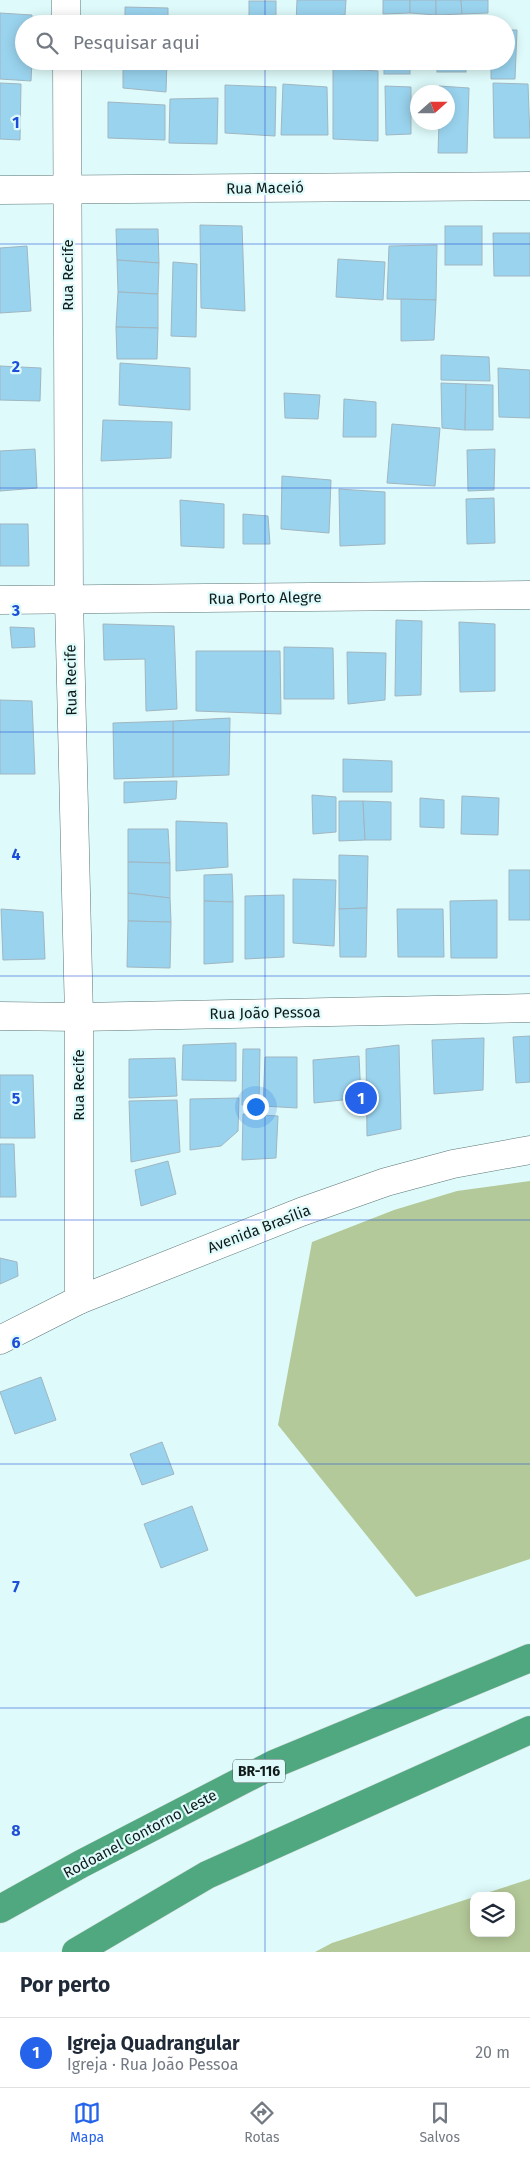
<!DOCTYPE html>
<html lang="pt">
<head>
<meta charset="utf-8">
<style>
  :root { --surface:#fff; --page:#f2f2f3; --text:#1f2937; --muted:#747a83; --line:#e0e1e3; --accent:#2563eb }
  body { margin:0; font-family:"Fira Sans",sans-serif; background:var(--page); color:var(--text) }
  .controls { position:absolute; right:15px; bottom:15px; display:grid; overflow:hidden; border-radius:10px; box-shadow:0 2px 12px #0003 }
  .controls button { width:45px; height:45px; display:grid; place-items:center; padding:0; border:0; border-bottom:1px solid var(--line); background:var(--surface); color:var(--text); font:25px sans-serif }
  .compass { position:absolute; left:410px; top:85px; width:45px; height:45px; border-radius:50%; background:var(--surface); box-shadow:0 2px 12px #0003; rotate:69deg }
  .you { position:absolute; left:255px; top:1106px; width:18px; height:18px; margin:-12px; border:4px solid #fff; border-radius:50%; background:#1a73e8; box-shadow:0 0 0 8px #1a73e833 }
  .badge { display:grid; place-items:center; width:32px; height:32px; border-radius:50%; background:var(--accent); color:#fff; font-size:16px; font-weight:700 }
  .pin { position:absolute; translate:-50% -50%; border:2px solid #fff; box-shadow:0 1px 5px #0006 }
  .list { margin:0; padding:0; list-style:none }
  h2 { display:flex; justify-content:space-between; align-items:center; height:65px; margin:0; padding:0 20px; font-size:21px }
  h2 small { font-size:16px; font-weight:400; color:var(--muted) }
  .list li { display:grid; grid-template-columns:32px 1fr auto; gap:15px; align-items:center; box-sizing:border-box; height:70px; padding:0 20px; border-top:1px solid var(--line) }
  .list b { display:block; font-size:19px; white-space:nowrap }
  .list p { margin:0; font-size:16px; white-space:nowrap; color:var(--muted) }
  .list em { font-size:16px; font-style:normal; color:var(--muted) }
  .icon { flex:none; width:28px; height:28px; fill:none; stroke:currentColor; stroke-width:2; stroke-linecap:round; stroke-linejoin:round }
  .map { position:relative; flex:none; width:530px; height:1952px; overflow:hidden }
  .search { position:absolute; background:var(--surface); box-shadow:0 2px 12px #0003; left:15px; right:15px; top:15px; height:55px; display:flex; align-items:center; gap:12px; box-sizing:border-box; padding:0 18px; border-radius:28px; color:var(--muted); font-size:19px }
  .sheet { height:135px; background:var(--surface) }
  nav { display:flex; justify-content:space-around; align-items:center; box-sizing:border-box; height:70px; border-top:1px solid var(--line); background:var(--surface); font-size:14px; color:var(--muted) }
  nav a { display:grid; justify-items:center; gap:2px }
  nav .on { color:var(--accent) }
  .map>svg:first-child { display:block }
</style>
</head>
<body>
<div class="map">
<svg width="530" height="1952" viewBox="0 0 530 1952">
  <rect width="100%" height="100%" fill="#defafa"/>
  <g fill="#b4c999">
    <polygon points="530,1181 530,1559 416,1597 278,1425 312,1242 394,1210 457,1191"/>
    <polygon points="530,1879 530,1952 315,1952 332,1943 474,1897 474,1933 511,1933 511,1896 477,1896"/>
  </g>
  <g fill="#9ad3ee" stroke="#a0b6c1">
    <polygon points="297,0 346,0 345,15 329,16 329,24 296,24"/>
    <polygon points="383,0 410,0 410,13 383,14"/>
    <polygon points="410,0 436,0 436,15 410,13"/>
    <polygon points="436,0 461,0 462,14 436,15"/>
    <polygon points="461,0 488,0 488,13 462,14"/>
    <rect x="249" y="1" width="27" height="23"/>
    <polygon points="125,7 168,8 168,24 125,24"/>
    <polygon points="0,13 32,15 32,24 24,24 24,61 32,61 31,81 0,79"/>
    <polygon points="506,30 517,30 515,79 491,79 491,61 506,61"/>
    <polygon points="123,61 167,61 166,92 123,88"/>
    <rect x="384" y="61" width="26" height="13"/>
    <rect x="437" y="61" width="29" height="11"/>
    <polygon points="333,68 378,71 378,141 333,139"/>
    <polygon points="0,83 21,84 20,140 0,139"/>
    <polygon points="493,83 528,84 530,138 494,138"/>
    <polygon points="283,84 327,87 328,135 281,135"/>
    <polygon points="225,85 276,87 275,136 225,133"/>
    <polygon points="385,86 411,87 411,134 386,135"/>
    <polygon points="439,86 469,88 467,153 438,153 439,122 448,122 448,92 439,92"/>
    <polygon points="218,98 217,144 169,143 170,99"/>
    <polygon points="108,102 165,105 165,140 108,138"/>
    <polygon points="200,225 242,226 245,311 201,308"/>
    <rect x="445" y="226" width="37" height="39"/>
    <polygon points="116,229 158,229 159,263 117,260"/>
    <polygon points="493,233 530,233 530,276 494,276"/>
    <polygon points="437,245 436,300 387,299 389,246"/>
    <polygon points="27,246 31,311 0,313 0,248"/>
    <polygon points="338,259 385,262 383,300 336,297"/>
    <polygon points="117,260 159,263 158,294 118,292"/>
    <polygon points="173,262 197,264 196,337 171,336"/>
    <polygon points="118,292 158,294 158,328 116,327"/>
    <polygon points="401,299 436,300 434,340 401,341"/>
    <polygon points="116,327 158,328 157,359 117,359"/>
    <polygon points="441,355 489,357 490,381 441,380"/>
    <polygon points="120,363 190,368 190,410 119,405"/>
    <polygon points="0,366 41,368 40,401 0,400"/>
    <polygon points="498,368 530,370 530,418 499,417"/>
    <polygon points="441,383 466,384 465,430 442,428"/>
    <polygon points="466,384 493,385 493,430 465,430"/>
    <polygon points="284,393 320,395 318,419 285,418"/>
    <polygon points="344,399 376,402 376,437 343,437"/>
    <polygon points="103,420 172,422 171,458 101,461"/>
    <polygon points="392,424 440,428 435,486 387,483"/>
    <polygon points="35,449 37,488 0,491 0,451"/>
    <polygon points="495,449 494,490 468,491 467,450"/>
    <polygon points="282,476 331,480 329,533 281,529"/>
    <polygon points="339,489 385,492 385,544 340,546"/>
    <polygon points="494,498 495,543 467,544 466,499"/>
    <polygon points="180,500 224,504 224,548 181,546"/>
    <polygon points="243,514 268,516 270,544 243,544"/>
    <polygon points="0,524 28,524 29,566 0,566"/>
    <polygon points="396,620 422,621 421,695 395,696"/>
    <polygon points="459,622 495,624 495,691 460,692"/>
    <polygon points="103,624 174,626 177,709 146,711 145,659 104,660"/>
    <polygon points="10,627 34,628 35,647 12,648"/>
    <polygon points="284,647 333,648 334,699 284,699"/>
    <polygon points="196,651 280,651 281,714 196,711"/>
    <polygon points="347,652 386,653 385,700 348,704"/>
    <polygon points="0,700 32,701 35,774 0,774"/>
    <polygon points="230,718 229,775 173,777 173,721"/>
    <polygon points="173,721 173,777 114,779 113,723"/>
    <polygon points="343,759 392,761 392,792 343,792"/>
    <polygon points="177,781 176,799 124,803 124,782"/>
    <polygon points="312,795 336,797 336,832 313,834"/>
    <polygon points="462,796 499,798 498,835 461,834"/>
    <polygon points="420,798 444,800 444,828 420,827"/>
    <polygon points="339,801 363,801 365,840 339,841"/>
    <polygon points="363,801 391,802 391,840 365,840"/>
    <polygon points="176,821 227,823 228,867 176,871"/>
    <polygon points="128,829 168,829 170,863 128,862"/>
    <polygon points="339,855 368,856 367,908 339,909"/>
    <polygon points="128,862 170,863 170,898 128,893"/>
    <rect x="509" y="870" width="21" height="50"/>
    <polygon points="232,874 233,902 204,901 204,875"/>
    <polygon points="293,879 336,880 334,946 293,943"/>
    <polygon points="128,893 170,898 171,922 128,921"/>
    <polygon points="284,895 284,957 245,959 245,896"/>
    <polygon points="497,900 497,958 451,958 450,901"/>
    <polygon points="204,901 233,902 233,962 204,964"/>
    <polygon points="367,908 366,957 340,957 339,909"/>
    <polygon points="1,909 43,912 45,959 3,960"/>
    <polygon points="397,909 443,909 444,957 398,957"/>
    <polygon points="128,921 171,922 170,968 127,967"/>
    <polygon points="530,1036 530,1082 516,1083 513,1037"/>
    <polygon points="484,1038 483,1090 434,1094 432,1040"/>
    <polygon points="236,1043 236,1081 182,1080 183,1045"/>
    <polygon points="399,1045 401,1129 367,1136 366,1049"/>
    <polygon points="243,1049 260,1049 259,1105 242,1105"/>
    <polygon points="359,1056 361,1098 314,1103 313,1060"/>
    <polygon points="265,1057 297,1057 297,1108 263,1106"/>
    <polygon points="175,1058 177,1096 129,1098 129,1059"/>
    <polygon points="0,1075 33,1075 35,1138 0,1138"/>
    <polygon points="239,1098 238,1131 221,1146 190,1150 190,1099"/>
    <polygon points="177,1100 180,1152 131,1162 129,1101"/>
    <polygon points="243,1114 278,1116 276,1158 242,1160"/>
    <polygon points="0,1144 14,1144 16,1197 0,1197"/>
    <polygon points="168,1161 176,1194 141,1206 135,1170"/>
    <polygon points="0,1258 17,1262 18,1276 0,1284"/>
    <polygon points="41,1377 56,1420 15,1434 0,1392"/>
    <polygon points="162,1442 174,1474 142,1485 130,1454"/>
    <polygon points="192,1506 208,1550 161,1568 144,1524"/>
  </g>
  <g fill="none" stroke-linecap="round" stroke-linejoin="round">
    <g stroke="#5d7676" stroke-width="29">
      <g id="minor">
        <polyline points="66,0 66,24"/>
        <polyline points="67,61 69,600 79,1017 79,1300"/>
        <polyline points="0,190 530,186"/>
        <polyline points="0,600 530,595"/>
        <polyline points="0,1016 79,1017 530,1008"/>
        <polyline points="0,1340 79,1300 301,1212 386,1182 453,1164 530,1150"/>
      </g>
    </g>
    <g stroke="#d9dada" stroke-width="29">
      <g id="highway">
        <polyline points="0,1909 81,1864 274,1764 530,1658"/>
        <polyline points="76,1952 207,1875 530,1730"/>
      </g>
    </g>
    <use href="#minor" stroke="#fff" stroke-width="28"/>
    <use href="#highway" stroke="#4fa87f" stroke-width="28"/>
  </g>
  <path fill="none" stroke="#1d4ed8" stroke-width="1" stroke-opacity="0.55" d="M265,0V24M265,61V1952M0,244H530M0,488H530M0,732H530M0,976H530M0,1220H530M0,1464H530M0,1708H530"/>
  <g text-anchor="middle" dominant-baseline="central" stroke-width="4.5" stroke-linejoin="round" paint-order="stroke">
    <rect fill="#defafa" stroke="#4e5d5d" stroke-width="1" x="233" y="1759.5" width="52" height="23" rx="4"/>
    <g font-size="14" font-weight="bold" fill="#101a1a">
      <text x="259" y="1771">BR-116</text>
    </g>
    <g font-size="15" fill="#101a1a" stroke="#defafa">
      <text transform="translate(265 188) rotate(-1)">Rua Maceió</text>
      <text transform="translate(68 275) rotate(-90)">Rua Recife</text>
      <text transform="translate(265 598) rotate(-1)">Rua Porto Alegre</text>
      <text transform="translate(71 680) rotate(-91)">Rua Recife</text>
      <text transform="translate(265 1013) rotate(-1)">Rua João Pessoa</text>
      <text transform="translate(79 1085) rotate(-90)">Rua Recife</text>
      <text transform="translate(259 1229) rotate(-21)">Avenida Brasília</text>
      <text transform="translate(140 1834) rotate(-28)">Rodoanel Contorno Leste</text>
    </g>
  </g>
  <g font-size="16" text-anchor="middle" font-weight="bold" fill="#1d4ed8" stroke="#defafa" stroke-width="4.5" stroke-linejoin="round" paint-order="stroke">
    <text x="16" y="128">1</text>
    <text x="16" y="372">2</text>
    <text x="16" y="616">3</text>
    <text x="16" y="860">4</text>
    <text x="16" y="1104">5</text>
    <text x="16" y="1348">6</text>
    <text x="16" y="1592">7</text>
    <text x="16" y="1836">8</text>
  </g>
</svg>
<div class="controls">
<button><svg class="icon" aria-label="layers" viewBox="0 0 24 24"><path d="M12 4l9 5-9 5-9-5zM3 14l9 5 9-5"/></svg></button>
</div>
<svg class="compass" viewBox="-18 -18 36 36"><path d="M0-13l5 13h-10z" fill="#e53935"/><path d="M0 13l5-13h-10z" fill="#747a83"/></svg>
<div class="you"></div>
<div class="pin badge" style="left:361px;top:1098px">1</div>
<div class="search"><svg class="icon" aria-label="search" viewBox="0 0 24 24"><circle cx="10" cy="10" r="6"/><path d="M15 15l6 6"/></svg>Pesquisar aqui</div>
</div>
<section class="sheet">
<h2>Por perto<small></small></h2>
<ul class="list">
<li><span class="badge">1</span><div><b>Igreja Quadrangular</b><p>Igreja · Rua João Pessoa</p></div><em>20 m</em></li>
</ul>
</section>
<nav>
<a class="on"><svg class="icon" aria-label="map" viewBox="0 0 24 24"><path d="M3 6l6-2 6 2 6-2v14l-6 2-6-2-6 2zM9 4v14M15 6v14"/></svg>Mapa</a>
<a><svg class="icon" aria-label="directions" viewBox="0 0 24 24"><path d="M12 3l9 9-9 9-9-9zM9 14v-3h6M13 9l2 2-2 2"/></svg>Rotas</a>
<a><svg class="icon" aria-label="saved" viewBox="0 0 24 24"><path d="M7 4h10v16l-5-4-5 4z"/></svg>Salvos</a>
</nav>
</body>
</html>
